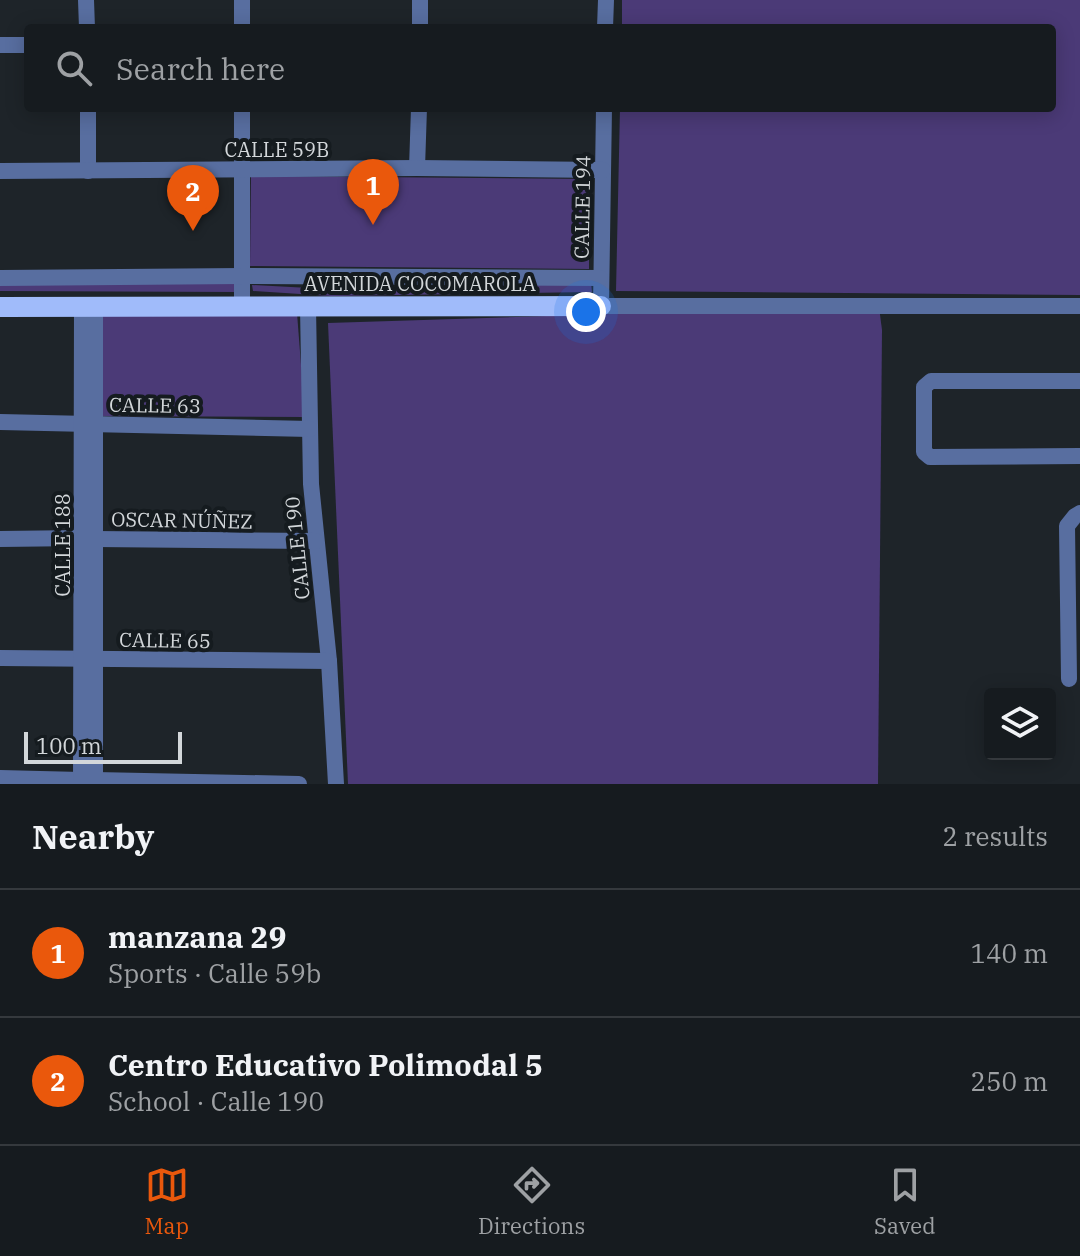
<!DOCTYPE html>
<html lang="en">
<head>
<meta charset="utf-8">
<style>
  :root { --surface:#161b1f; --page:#23282c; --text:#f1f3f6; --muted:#9ea1a4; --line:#35393d; --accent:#ea580c }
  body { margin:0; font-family:"IBM Plex Serif",serif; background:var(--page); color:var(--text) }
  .controls { position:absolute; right:24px; bottom:24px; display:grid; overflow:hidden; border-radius:8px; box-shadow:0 4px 20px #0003 }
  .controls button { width:72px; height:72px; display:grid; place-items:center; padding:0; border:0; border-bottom:2px solid var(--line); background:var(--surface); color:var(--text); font:40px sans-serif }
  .scale { position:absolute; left:24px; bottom:20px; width:158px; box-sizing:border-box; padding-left:8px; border:4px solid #d3d7da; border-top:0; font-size:22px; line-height:28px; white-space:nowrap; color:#d3d7da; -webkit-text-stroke:6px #151b1f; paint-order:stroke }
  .you { position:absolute; left:586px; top:312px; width:28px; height:28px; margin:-20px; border:6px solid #fff; border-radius:50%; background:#1a73e8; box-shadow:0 0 0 12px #1a73e833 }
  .badge { display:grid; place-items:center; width:52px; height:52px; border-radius:50%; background:var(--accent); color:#fff; font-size:26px; font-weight:700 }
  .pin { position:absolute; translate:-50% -66px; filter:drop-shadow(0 2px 4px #0008) }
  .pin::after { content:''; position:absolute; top:42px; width:28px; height:24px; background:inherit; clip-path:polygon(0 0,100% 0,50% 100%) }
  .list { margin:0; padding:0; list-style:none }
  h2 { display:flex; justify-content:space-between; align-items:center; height:104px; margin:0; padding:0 32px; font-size:34px }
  h2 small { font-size:26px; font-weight:400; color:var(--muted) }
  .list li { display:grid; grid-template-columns:52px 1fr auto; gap:24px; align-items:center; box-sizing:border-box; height:128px; padding:0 32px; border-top:2px solid var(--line) }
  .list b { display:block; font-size:30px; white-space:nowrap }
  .list p { margin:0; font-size:26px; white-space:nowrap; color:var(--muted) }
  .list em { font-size:26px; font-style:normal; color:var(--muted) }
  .icon { flex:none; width:44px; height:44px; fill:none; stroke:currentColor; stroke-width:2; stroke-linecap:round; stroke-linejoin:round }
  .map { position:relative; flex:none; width:1080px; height:784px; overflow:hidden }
  .search { position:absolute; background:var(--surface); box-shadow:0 4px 20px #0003; left:24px; right:24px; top:24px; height:88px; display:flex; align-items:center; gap:20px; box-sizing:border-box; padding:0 28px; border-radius:8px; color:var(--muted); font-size:30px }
  .sheet { height:360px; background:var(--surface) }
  nav { display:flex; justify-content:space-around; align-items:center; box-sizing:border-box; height:112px; border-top:2px solid var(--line); background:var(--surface); font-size:22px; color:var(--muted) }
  nav a { display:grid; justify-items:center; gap:4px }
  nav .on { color:var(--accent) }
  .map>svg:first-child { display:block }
</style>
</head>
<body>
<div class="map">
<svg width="1080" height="784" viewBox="0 0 1080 784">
  <rect width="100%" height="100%" fill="#1e2429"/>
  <g fill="#4b3a77">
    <polygon points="622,0 1080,0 1080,295 616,291 620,108 1052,108 1052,28 622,28"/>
    <polygon points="251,176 589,179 589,269 250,266"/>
    <polygon points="0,283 236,284 235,292 0,291"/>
    <polygon points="591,283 592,292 331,296 253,291 252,285 328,289"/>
    <polygon points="824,307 879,307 882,330 878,784 348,784 328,323"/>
    <polygon points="103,312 297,313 305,417 103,416"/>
  </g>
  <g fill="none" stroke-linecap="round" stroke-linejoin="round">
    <g stroke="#586ea0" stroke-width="16">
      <polyline points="86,0 87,28"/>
      <polyline points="242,28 242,0"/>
      <polyline points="420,28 420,0"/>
      <polyline points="605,28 606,0"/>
      <polyline points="0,45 28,45"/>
      <polyline points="88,108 88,171"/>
      <polyline points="242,108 242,307"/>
      <polyline points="604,108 601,306 1080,306"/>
      <polyline points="417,168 419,108"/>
      <polyline points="0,171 417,168 603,170"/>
      <polyline points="0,278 242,276 600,278"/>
      <polyline points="308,307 311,484 329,661 336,784"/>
      <polyline points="1080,381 931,381 924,387 924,452 930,457 1080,456"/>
      <polyline points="0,422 310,429"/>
      <polyline points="0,539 82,538"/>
      <polyline points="95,539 316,541"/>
      <polyline points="0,658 329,661"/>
      <polyline points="1069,679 1067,526 1075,516 1080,513"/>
      <polyline points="0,778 81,780"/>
      <polyline points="95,780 299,784"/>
      <polyline points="81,784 82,307"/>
      <polyline points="95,784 95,307"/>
    </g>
    <polyline stroke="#a0bbfa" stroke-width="20" points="0,307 601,306"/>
  </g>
  <g text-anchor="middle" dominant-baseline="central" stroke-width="8" stroke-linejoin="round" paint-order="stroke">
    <g font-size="20" fill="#d3d7da" stroke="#151b1f">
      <text x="277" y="149">CALLE 59B</text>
      <text transform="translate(582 207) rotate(-89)">CALLE 194</text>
      <text x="420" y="283">AVENIDA COCOMAROLA</text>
      <text transform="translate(155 405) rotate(1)">CALLE 63</text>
      <text transform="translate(182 520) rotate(1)">OSCAR NÚÑEZ</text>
      <text transform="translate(62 545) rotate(-90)">CALLE 188</text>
      <text transform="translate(297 548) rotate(-96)">CALLE 190</text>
      <text transform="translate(165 640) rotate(1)">CALLE 65</text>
    </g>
  </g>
</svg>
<div class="controls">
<button><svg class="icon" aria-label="layers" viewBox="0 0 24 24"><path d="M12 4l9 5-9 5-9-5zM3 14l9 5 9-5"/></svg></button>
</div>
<div class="scale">100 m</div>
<div class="you"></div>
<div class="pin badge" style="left:373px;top:225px">1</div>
<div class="pin badge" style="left:193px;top:231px">2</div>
<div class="search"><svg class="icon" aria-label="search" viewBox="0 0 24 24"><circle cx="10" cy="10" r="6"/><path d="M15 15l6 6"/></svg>Search here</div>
</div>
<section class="sheet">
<h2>Nearby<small>2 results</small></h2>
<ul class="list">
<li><span class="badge">1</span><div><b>manzana 29</b><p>Sports · Calle 59b</p></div><em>140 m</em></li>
<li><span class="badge">2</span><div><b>Centro Educativo Polimodal 5</b><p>School · Calle 190</p></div><em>250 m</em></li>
</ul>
</section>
<nav>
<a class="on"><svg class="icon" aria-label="map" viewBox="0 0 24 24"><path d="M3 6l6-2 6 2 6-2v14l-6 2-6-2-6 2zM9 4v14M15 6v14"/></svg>Map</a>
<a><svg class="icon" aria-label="directions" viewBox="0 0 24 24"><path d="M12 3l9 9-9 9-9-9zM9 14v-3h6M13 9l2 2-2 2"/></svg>Directions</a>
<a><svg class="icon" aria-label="saved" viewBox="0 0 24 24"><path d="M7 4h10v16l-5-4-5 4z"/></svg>Saved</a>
</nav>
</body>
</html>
